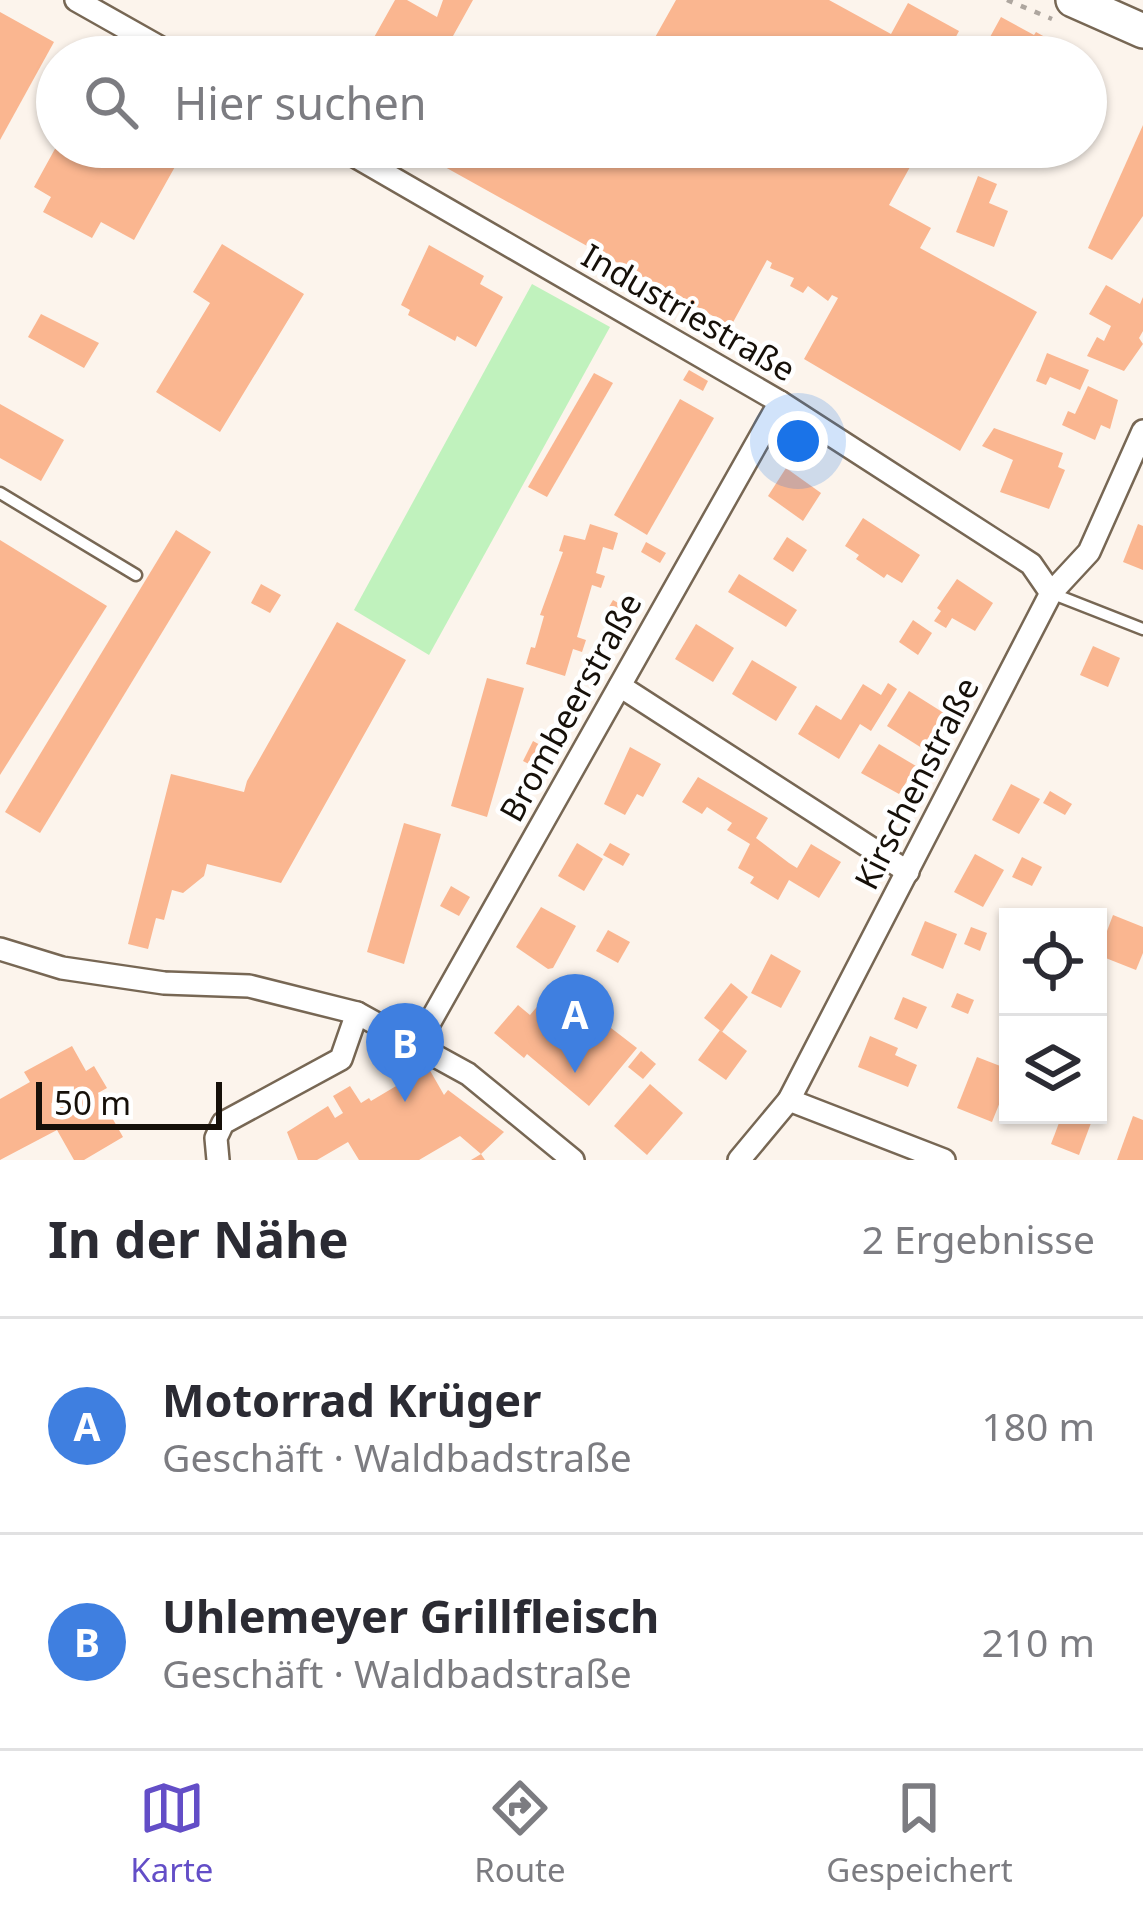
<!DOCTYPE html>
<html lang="de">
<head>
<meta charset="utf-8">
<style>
  :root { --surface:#fff; --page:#f7f7f7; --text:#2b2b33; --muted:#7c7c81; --line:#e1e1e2; --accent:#634ec7 }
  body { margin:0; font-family:"Noto Sans",sans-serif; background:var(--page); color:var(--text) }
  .controls { position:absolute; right:36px; bottom:36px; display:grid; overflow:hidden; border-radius:0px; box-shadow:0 3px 9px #0004 }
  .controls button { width:108px; height:108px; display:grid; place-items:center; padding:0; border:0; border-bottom:3px solid var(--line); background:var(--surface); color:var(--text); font:60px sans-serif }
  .scale { position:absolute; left:36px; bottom:30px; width:186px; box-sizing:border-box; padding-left:12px; border:6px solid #161009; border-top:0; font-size:33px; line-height:42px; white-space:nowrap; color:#161009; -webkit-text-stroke:9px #fff; paint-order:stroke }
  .you { position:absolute; left:798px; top:441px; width:42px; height:42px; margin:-30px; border:9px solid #fff; border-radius:50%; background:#1a73e8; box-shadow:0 0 0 18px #1a73e833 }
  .badge { display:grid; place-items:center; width:78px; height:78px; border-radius:50%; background:var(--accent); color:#fff; font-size:39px; font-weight:700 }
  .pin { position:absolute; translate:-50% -99px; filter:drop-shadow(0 3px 6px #0008) }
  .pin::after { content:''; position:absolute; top:63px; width:42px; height:36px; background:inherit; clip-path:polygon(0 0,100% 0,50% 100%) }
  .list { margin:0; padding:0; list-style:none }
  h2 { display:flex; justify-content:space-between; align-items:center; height:156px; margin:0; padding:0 48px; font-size:51px }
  h2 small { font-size:39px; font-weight:400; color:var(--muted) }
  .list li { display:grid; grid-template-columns:78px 1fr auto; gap:36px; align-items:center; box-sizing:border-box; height:216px; padding:0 48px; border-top:3px solid var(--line) }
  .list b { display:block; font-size:45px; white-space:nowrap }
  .list p { margin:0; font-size:39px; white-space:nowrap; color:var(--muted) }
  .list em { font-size:39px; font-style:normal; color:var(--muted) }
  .icon { flex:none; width:66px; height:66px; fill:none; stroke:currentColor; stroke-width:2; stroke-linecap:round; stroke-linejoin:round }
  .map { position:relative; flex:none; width:1143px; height:1160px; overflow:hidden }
  .search { position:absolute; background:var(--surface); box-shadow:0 3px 9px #0004; left:36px; right:36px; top:36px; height:132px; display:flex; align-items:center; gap:30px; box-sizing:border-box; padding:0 42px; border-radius:66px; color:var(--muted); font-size:45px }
  .sheet { height:588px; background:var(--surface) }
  nav { display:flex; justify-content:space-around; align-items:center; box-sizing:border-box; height:168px; border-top:3px solid var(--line); background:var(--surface); font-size:33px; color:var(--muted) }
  nav a { display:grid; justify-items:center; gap:6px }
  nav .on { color:var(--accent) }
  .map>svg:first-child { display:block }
</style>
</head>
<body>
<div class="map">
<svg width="1143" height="1160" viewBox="0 0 1143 1160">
  <rect width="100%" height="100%" fill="#fcf4ec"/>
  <polygon fill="#c0f2bd" points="532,284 610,327 429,655 354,610"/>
  <g fill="#fab690">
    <polygon points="395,0 407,0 437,17 443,0 473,0 448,45 471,57 363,57"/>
    <polygon points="676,0 829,0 891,34 908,3 959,31 945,57 644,57"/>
    <polygon points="0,12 54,42 0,140"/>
    <polygon points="1001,17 1034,35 1036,32 1070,51 1067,57 1001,57 984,48"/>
    <polygon points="1143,125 1143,216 1112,260 1088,248"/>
    <polygon points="56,147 121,147 138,156 143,147 186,147 134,240 101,222 92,238 43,212 51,197 34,187"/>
    <polygon points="409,147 921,147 889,205 931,228 920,248 1037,312 960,451 804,359 838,298 832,295 828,301 808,286 803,293 790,286 794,278 770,268 772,263 767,260 731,326"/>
    <polygon points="978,176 997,184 989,203 1008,211 994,247 956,232"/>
    <polygon points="222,244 304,294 220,432 156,392 210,303 193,292"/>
    <polygon points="429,245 484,276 480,284 503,297 476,347 457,336 455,341 408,315 410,310 401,305"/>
    <polygon points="1106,285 1140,304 1143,297 1143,331 1139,338 1143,344 1124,371 1087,356 1097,337 1104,341 1111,326 1089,314"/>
    <polygon points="41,314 99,343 84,368 28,337"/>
    <polygon points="1047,353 1089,370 1080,390 1050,377 1046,385 1036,381"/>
    <polygon points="689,370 708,381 703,391 683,380"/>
    <polygon points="594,373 613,383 547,497 528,487"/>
    <polygon points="1088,386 1118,400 1110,429 1101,425 1095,440 1062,425 1068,411 1075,414"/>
    <polygon points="680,399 714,418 647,535 614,515"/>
    <polygon points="0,404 64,440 41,481 0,458"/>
    <polygon points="994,428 1063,453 1058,467 1065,470 1049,509 1000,492 1013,460 982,446"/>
    <polygon points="786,468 821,493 803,521 768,496"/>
    <polygon points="863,518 920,555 902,583 887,574 884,578 856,559 859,555 845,546"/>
    <polygon points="590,524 618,533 613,550 603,547 596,573 605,576 601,588 592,585 577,637 586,640 582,652 573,649 565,676 526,664 531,647 535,648 544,616 540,615 563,552 559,551 564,535 585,540"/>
    <polygon points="1138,524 1143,526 1143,570 1123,562"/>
    <polygon points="176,530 211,552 40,833 5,812"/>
    <polygon points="787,537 807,550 793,572 773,559"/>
    <polygon points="0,540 107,606 0,775"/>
    <polygon points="646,542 666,553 660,563 641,552"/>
    <polygon points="739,574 797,610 786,627 728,592"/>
    <polygon points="957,579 993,603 975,631 952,618 946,628 934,621 941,611 937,608"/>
    <polygon points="261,584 281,595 270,613 251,603"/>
    <polygon points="613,600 632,611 622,630 602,619"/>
    <polygon points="913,620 932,633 918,655 899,642"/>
    <polygon points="337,622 406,660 281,883 207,864 204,876 183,893 172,890 164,920 156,918 148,949 128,944 171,774 244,792 247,781"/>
    <polygon points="696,624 734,648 713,682 675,659"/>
    <polygon points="1093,646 1120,658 1108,687 1080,675"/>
    <polygon points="752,660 797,687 776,721 732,694"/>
    <polygon points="487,678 524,688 487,817 451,806"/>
    <polygon points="888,683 897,689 871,731 860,724 839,759 798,734 816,705 841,720 863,684 881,695"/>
    <polygon points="909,691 947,715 925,750 887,726"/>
    <polygon points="533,741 553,752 542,771 523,761"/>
    <polygon points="879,744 916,766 899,794 861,773"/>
    <polygon points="630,747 661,764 643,797 637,794 625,815 604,804"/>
    <polygon points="698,777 768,818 756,838 789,863 797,868 811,844 841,862 819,898 789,880 778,900 750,883 754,877 738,868 750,844 727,830 732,823 707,807 702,814 682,802"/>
    <polygon points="1011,784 1040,799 1019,834 992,820"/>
    <polygon points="1050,791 1072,804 1065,815 1043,803"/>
    <polygon points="404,823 441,834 404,964 367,952"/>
    <polygon points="577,843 603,859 584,891 558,876"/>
    <polygon points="610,843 630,854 623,866 603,855"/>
    <polygon points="975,854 1004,870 983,907 954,892"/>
    <polygon points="1022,857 1042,867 1032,886 1012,877"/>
    <polygon points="451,886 470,897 459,916 440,906"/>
    <polygon points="541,907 576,926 553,968 548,969 516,947"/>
    <polygon points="1113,915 1143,927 1143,953 1136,970 1098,955"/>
    <polygon points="925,921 957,934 943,969 911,955"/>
    <polygon points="971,927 987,933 980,951 964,944"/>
    <polygon points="608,930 630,942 618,963 596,951"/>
    <polygon points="771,954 801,971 781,1008 751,993"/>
    <polygon points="731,983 748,997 722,1032 704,1018"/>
    <polygon points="957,993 974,1000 968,1014 951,1007"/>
    <polygon points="903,997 927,1007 917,1029 894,1019"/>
    <polygon points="541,1002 574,1029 589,1011 637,1048 589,1106 527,1054 524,1058 494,1033 518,1005 530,1015"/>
    <polygon points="720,1030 747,1051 726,1080 698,1060"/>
    <polygon points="870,1036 898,1048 895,1055 917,1065 908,1087 858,1067"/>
    <polygon points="72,1046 86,1071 94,1066 107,1088 98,1093 123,1137 84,1160 74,1160 57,1130 0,1160 0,1099 30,1082 24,1072"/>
    <polygon points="641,1051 656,1064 643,1079 628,1067"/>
    <polygon points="977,1057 1008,1069 1008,1082 992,1122 957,1108"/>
    <polygon points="428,1067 444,1095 448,1090 504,1132 481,1154 485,1160 471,1160 481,1154 460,1136 419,1160 359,1160 348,1142 317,1160 298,1160 287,1132 328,1106 335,1118 343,1113 333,1096 350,1086 361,1103 369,1098 371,1101"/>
    <polygon points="650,1084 683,1113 647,1155 614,1126"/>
    <polygon points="1062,1115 1094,1115 1079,1155 1051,1144"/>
    <polygon points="1133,1116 1143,1120 1143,1160 1117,1160"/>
  </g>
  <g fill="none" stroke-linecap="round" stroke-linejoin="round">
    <g stroke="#776754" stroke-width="15">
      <g id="lane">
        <polyline points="0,493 136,575"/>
        <polyline points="1051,593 1143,629"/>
      </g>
    </g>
    <g stroke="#776754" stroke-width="26">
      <g id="street">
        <polyline points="76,0 177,57"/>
        <polyline points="339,147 780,402 1031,564 1051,593"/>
        <polyline points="620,686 908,872"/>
        <polyline points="0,949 62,968 164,983 249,986 357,1013 468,1074 573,1160"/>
        <polyline points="417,1045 780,402"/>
        <polyline points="789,1100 944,1160"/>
        <polyline points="218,1160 216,1138 223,1123 341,1059 357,1013"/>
        <polyline points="739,1160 789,1100 1051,593 1089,552 1143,431"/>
      </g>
    </g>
    <g stroke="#776754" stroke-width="38">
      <polyline id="secondary" points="1073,0 1143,31"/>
    </g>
    <polyline stroke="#aea69f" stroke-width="4.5" stroke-dasharray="6 9" stroke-linecap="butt" points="1007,0 1052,19"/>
    <use href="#lane" stroke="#fff" stroke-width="10"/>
    <use href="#street" stroke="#fff" stroke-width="21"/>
    <use href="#secondary" stroke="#fff" stroke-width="33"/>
  </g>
  <g text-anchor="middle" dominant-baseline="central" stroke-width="9" stroke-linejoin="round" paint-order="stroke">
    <g font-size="33" fill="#161009" stroke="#fff">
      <text transform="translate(689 312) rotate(30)">Industriestraße</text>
      <text transform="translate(570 707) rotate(-61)">Brombeerstraße</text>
      <text transform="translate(916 783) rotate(-63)">Kirschenstraße</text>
    </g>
  </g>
</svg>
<div class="controls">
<button><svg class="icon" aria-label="locate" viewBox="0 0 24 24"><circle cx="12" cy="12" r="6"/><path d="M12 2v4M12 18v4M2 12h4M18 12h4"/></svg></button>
<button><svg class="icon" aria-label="layers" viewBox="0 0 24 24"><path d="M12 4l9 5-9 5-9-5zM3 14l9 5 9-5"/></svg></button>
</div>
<div class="scale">50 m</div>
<div class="you"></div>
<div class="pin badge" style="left:575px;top:1073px;background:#3f7fe0">A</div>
<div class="pin badge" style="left:405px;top:1102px;background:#3f7fe0">B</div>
<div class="search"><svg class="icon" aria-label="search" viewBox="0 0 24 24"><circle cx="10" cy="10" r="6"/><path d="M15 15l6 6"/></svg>Hier suchen</div>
</div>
<section class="sheet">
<h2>In der Nähe<small>2 Ergebnisse</small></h2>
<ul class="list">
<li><span class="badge" style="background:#3f7fe0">A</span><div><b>Motorrad Krüger</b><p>Geschäft · Waldbadstraße</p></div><em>180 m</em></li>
<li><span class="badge" style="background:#3f7fe0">B</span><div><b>Uhlemeyer Grillfleisch</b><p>Geschäft · Waldbadstraße</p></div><em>210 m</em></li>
</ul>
</section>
<nav>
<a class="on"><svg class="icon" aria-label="map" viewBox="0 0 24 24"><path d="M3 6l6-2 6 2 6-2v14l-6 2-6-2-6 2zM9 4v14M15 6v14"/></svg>Karte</a>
<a><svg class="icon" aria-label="directions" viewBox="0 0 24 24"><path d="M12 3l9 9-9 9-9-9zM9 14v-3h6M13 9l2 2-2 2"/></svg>Route</a>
<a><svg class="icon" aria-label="saved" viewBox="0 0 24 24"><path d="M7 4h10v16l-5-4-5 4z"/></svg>Gespeichert</a>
</nav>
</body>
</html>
